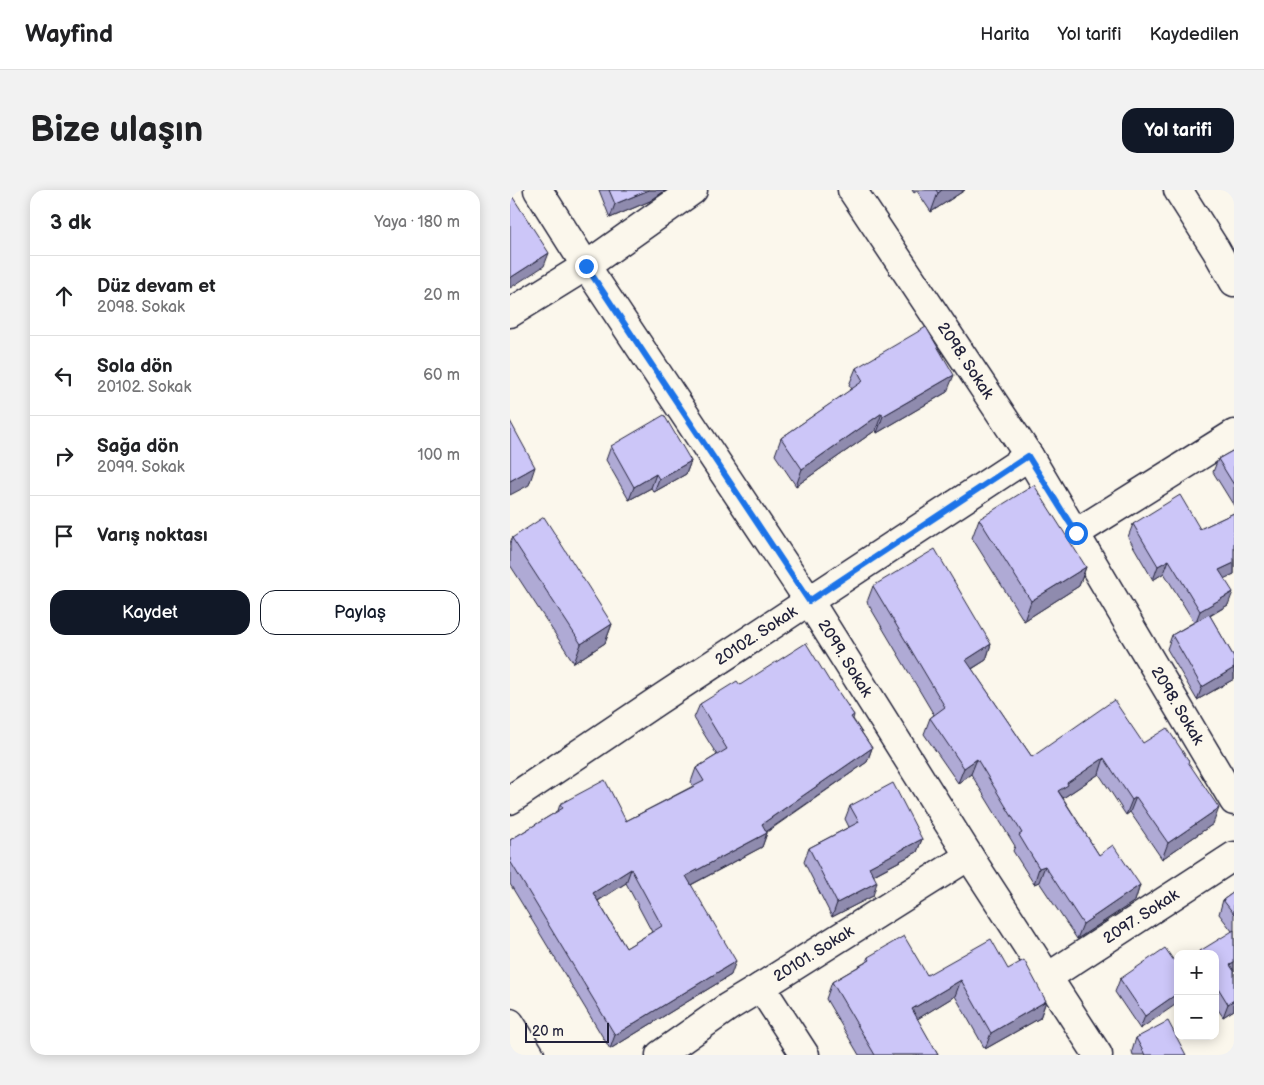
<!DOCTYPE html>
<html lang="tr">
<head>
<meta charset="utf-8">
<style>
  :root { --surface:#fff; --page:#f2f2f2; --text:#202124; --muted:#757577; --line:#e0e0e0; --accent:#111827 }
  body { margin:0; font-family:"Balsamiq Sans",sans-serif; background:var(--page); color:var(--text) }
  .controls { position:absolute; right:15px; bottom:15px; display:grid; overflow:hidden; border-radius:10px; box-shadow:0 2px 12px #0003 }
  .controls button { width:45px; height:45px; display:grid; place-items:center; padding:0; border:0; border-bottom:1px solid var(--line); background:var(--surface); color:var(--text); font:25px sans-serif }
  .scale { position:absolute; left:15px; bottom:12px; width:84px; box-sizing:border-box; padding-left:5px; border:2px solid #22223b; border-top:0; font-size:14px; line-height:18px; white-space:nowrap; color:#22223b; -webkit-text-stroke:4px #fbf7ec; paint-order:stroke }
  .stop { position:absolute; width:15px; height:15px; margin:-11px; border:4px solid #1a73e8; border-radius:50%; background:#fff }
  .stop.end { background:#1a73e8; border-color:#fff; box-shadow:0 1px 5px #0008 }
  .list { margin:0; padding:0; list-style:none }
  h2 { display:flex; justify-content:space-between; align-items:center; height:65px; margin:0; padding:0 20px; font-size:21px }
  h2 small { font-size:16px; font-weight:400; color:var(--muted) }
  .list li { display:grid; grid-template-columns:32px 1fr auto; gap:15px; align-items:center; box-sizing:border-box; height:80px; padding:0 20px; border-top:1px solid var(--line) }
  .list b { display:block; font-size:19px; white-space:nowrap }
  .list p { margin:0; font-size:16px; white-space:nowrap; color:var(--muted) }
  .list em { font-size:16px; font-style:normal; color:var(--muted) }
  .actions { display:flex; gap:10px; padding:15px 20px }
  .actions a { flex:1; padding:11px 0; border:1px solid var(--accent); border-radius:15px; text-align:center; font-size:18px; color:var(--accent) }
  .actions .main { background:var(--accent); color:#fff }
  .icon { flex:none; width:28px; height:28px; fill:none; stroke:currentColor; stroke-width:2; stroke-linecap:round; stroke-linejoin:round }
  .map { position:relative; flex:none; width:724px; height:865px; overflow:hidden; border-radius:15px }
  header { display:flex; align-items:center; gap:30px; box-sizing:border-box; height:70px; padding:0 25px; background:var(--surface); border-bottom:1px solid var(--line) }
  header strong { font-size:24px }
  nav { display:flex; gap:28px; margin-inline-start:auto; font-size:18px }
  .intro { display:flex; align-items:center; justify-content:space-between; box-sizing:border-box; height:120px; padding:0 30px }
  h1 { margin:0; font-size:35px }
  .button { padding:12px 22px; border-radius:15px; background:var(--accent); color:#fff; font-size:18px; font-weight:700 }
  main { display:flex; gap:30px; padding:0 30px }
  aside { flex:1; background:var(--surface); border-radius:15px; box-shadow:0 2px 12px #0003 }
  .map>svg:first-child { display:block }
</style>
</head>
<body>
<header>
<strong>Wayfind</strong>
<nav><a>Harita</a><a>Yol tarifi</a><a>Kaydedilen</a></nav>
</header>
<div class="intro"><h1>Bize ulaşın</h1><a class="button">Yol tarifi</a></div>
<main>
<aside>
<h2>3 dk<small>Yaya · 180 m</small></h2>
<ul class="list">
<li><svg class="icon" aria-label="ahead" viewBox="0 0 24 24"><path d="M12 20V5M6 11l6-6 6 6"/></svg><div><b>Düz devam et</b><p>2098. Sokak</p></div><em>20 m</em></li>
<li><svg class="icon" aria-label="left" viewBox="0 0 24 24"><path d="M17 20v-9H6M10 6l-5 5 5 5"/></svg><div><b>Sola dön</b><p>20102. Sokak</p></div><em>60 m</em></li>
<li><svg class="icon" aria-label="right" viewBox="0 0 24 24"><path d="M7 20v-9h11M14 6l5 5-5 5"/></svg><div><b>Sağa dön</b><p>2099. Sokak</p></div><em>100 m</em></li>
<li><svg class="icon" aria-label="arrive" viewBox="0 0 24 24"><path d="M6 21V4h12l-3 4 3 4H6"/></svg><div><b>Varış noktası</b></div></li>
</ul>
<div class="actions"><a class="main">Kaydet</a><a>Paylaş</a></div>
</aside>
<div class="map">
<svg width="724" height="865" viewBox="0 0 724 865">
  <rect width="100%" height="100%" fill="#fbf7ec"/>
  <filter id="ink" filterUnits="userSpaceOnUse"><feTurbulence type="fractalNoise" baseFrequency=".02" numOctaves="2"/><feDisplacementMap in="SourceGraphic" scale="10" xChannelSelector="R" yChannelSelector="G"/><feConvolveMatrix kernelMatrix="1 2 1 2 8 2 1 2 1" color-interpolation-filters="sRGB"/></filter>
  <g filter="url(#ink)">
    <g fill="none" stroke-linecap="round" stroke-linejoin="round">
      <g stroke="#22223b" stroke-width="31">
        <g id="street">
          <path id="s1" d="M28,0L76,76L299,411L459,666L588,865"/>
          <path id="s2" d="M342,0L519,266L724,611"/>
          <polyline points="668,0 706,60 724,92"/>
          <polyline points="0,123 76,76 183,0"/>
          <polyline points="566,343 724,244"/>
          <path id="s3" d="M0,610L147,511L519,266"/>
          <path id="s4" d="M538,787L724,666"/>
          <polyline points="251,797 295,865"/>
          <path id="s5" d="M150,865L218,817L251,797L459,666"/>
        </g>
      </g>
      <g stroke="#22223b" stroke-width="31">
        <polyline id="secondary" points="0,833 20,865"/>
      </g>
      <use href="#street" stroke="#fbf7ec" stroke-width="28"/>
      <use href="#secondary" stroke="#fbf7ec" stroke-width="28"/>
    </g>
    <g fill="#afaad5" stroke="#22223b" fill-rule="evenodd">
      <polygon points="89,0 156,0 140,11 100,28"/>
      <polygon points="402,0 455,0 421,22 407,1 404,3"/>
      <polygon points="346,178 437,202 367,243 366,240 286,296 265,265 271,248 342,199 339,195"/>
      <polygon points="101,256 181,271 176,284 144,302 141,298 119,310 96,270"/>
      <polygon points="724,260 724,316 703,282 708,269"/>
      <polygon points="724,323 724,384 714,388 718,415 700,426 724,467 724,489 687,510 657,459 662,445 684,432 654,383 643,390 618,347 623,334 690,339"/>
      <polygon points="469,329 576,377 569,396 514,431 462,348"/>
      <polygon points="2,348 102,434 95,453 64,473 0,375 0,353"/>
      <polygon points="363,396 481,454 476,470 462,479 522,567 633,553 678,574 703,634 652,669 620,622 616,625 589,584 553,608 589,665 630,695 625,711 567,749 529,692 524,694 503,661 505,656 461,584 448,593 414,544 420,528 424,525 357,412"/>
      <path d="M320,492L344,525L343,529L362,558L357,572L257,642V643L252,657L181,695L221,785L100,859L0,694V650L48,621L50,614L116,631L183,596L181,592L186,578L207,565L184,528L190,514L230,495ZM116,693L142,742L116,758L88,711Z"/>
      <polygon points="340,616 412,649 407,662 364,685 363,706 322,727 294,672 299,658 339,637 335,629"/>
      <polygon points="724,702 724,820 713,827 705,815 705,764 722,741 709,724 713,710"/>
      <polygon points="358,767 417,785 498,779 536,811 530,828 475,859 445,806 407,829 428,865 349,865 316,809 322,792 356,772"/>
      <polygon points="667,775 630,839 605,802 610,789"/>
      <polygon points="626,848 676,865 623,865 622,861"/>
    </g>
    <g fill="#8f8bae" stroke="#22223b">
      <polygon points="139,0 156,0 140,11 100,28 105,14"/>
      <polygon points="432,0 455,0 421,22 428,3"/>
      <polygon points="39,63 34,76 0,98 0,88"/>
      <polygon points="444,185 437,202 367,243 373,226"/>
      <polygon points="372,223 366,240 286,296 292,279"/>
      <polygon points="181,271 176,284 144,302 149,289"/>
      <polygon points="25,277 19,295 0,305 0,291"/>
      <polygon points="146,284 141,298 119,310 124,297"/>
      <polygon points="659,370 654,383 643,390 648,376"/>
      <polygon points="724,373 724,384 705,393 709,380"/>
      <polygon points="576,377 569,396 514,431 521,411"/>
      <polygon points="723,402 718,415 685,434 690,421"/>
      <polygon points="102,434 95,453 64,473 71,454"/>
      <polygon points="481,454 476,470 450,486 456,470"/>
      <polygon points="724,478 724,489 687,510 692,497"/>
      <polygon points="362,558 357,572 247,648 252,634"/>
      <polygon points="594,568 589,584 553,608 548,601 557,593"/>
      <polygon points="467,569 461,584 448,593 454,578"/>
      <polygon points="626,607 620,622 616,625 622,610"/>
      <polygon points="709,618 703,634 652,669 658,653"/>
      <polygon points="257,643 252,657 171,700 176,686"/>
      <polygon points="412,649 407,662 354,690 359,677"/>
      <polygon points="535,676 529,692 524,694 529,678"/>
      <polygon points="121,679 116,693 78,717 83,703"/>
      <polygon points="367,692 363,706 322,727 327,713"/>
      <polygon points="630,695 625,711 567,749 573,734"/>
      <polygon points="226,771 221,785 100,859 105,845"/>
      <polygon points="724,773 724,783 720,775"/>
      <polygon points="451,790 445,806 396,836 402,819"/>
      <polygon points="668,803 668,813 630,839 635,826"/>
      <polygon points="724,810 724,820 713,827 718,814"/>
      <polygon points="536,811 530,828 475,859 481,843"/>
    </g>
    <g fill="#ccc6f8" stroke="#22223b" fill-rule="evenodd">
      <polygon points="99,0 139,0 105,14"/>
      <polygon points="426,0 432,0 428,3"/>
      <polygon points="0,3 39,63 0,88"/>
      <polygon points="416,137 444,185 373,226 372,223 292,279 271,248 353,191 346,178"/>
      <polygon points="154,225 181,271 149,289 146,284 124,297 101,256"/>
      <polygon points="0,231 25,277 0,291"/>
      <polygon points="724,260 724,295 708,269"/>
      <polygon points="524,295 576,377 521,411 469,329"/>
      <polygon points="670,305 690,339 724,323 724,373 709,380 723,402 690,421 659,370 648,376 623,334"/>
      <polygon points="34,327 102,434 71,454 2,348"/>
      <polygon points="425,359 481,454 456,470 522,567 604,510 633,553 657,538 679,571 678,572 709,618 658,653 626,607 622,610 594,568 557,593 558,595 548,601 589,665 603,655 630,695 573,734 535,676 529,678 509,645 512,643 467,569 454,578 420,528 435,517 363,396"/>
      <polygon points="699,424 724,467 724,478 692,497 662,445"/>
      <path d="M296,453L320,492L321,491L344,525L341,527L362,558L252,634L257,643L176,686L226,771L105,845L0,671V650L53,618L50,614L95,590L116,631L194,591L186,578L217,559L190,514L227,491L230,495ZM121,679L152,736L116,758L83,703Z"/>
      <polygon points="383,593 412,649 359,677 367,692 327,713 299,658 349,632 340,616"/>
      <polygon points="724,702 724,724 713,710"/>
      <polygon points="724,740 724,773 720,775 724,781 724,810 718,814 705,793 705,764 685,764"/>
      <polygon points="394,746 417,785 481,749 498,779 514,770 536,811 481,843 451,790 402,819 428,865 365,865 322,792 360,770 358,767"/>
      <polygon points="655,758 667,775 668,775 668,803 635,826 610,789"/>
      <polygon points="658,831 676,865 635,865 626,848"/>
    </g>
  </g>
  <g fill="none" stroke-linecap="round" stroke-linejoin="round" filter="url(#ink)">
    <polyline stroke="#1a73e8" stroke-width="6" points="76,76 299,411 518,266 566,343"/>
  </g>
  <g text-anchor="middle" dominant-baseline="central" stroke-width="4" stroke-linejoin="round" paint-order="stroke">
    <g font-size="16" fill="#22223b" stroke="#fbf7ec">
      <text stroke="none"><textPath href="#s2" startOffset="205">2098. Sokak</textPath></text>
      <text stroke="none"><textPath href="#s3" startOffset="296">20102. Sokak</textPath></text>
      <text stroke="none"><textPath href="#s1" startOffset="560">2099. Sokak</textPath></text>
      <text stroke="none"><textPath href="#s2" startOffset="610">2098. Sokak</textPath></text>
      <text stroke="none"><textPath href="#s4" startOffset="111">2097. Sokak</textPath></text>
      <text stroke="none"><textPath href="#s5" startOffset="184">20101. Sokak</textPath></text>
    </g>
  </g>
</svg>
<div class="controls">
<button>+</button>
<button>−</button>
</div>
<div class="scale">20 m</div>
<div class="stop" style="left:566px;top:343px"></div>
<div class="stop end" style="left:76px;top:76px"></div>
</div>
</main>
</body>
</html>
